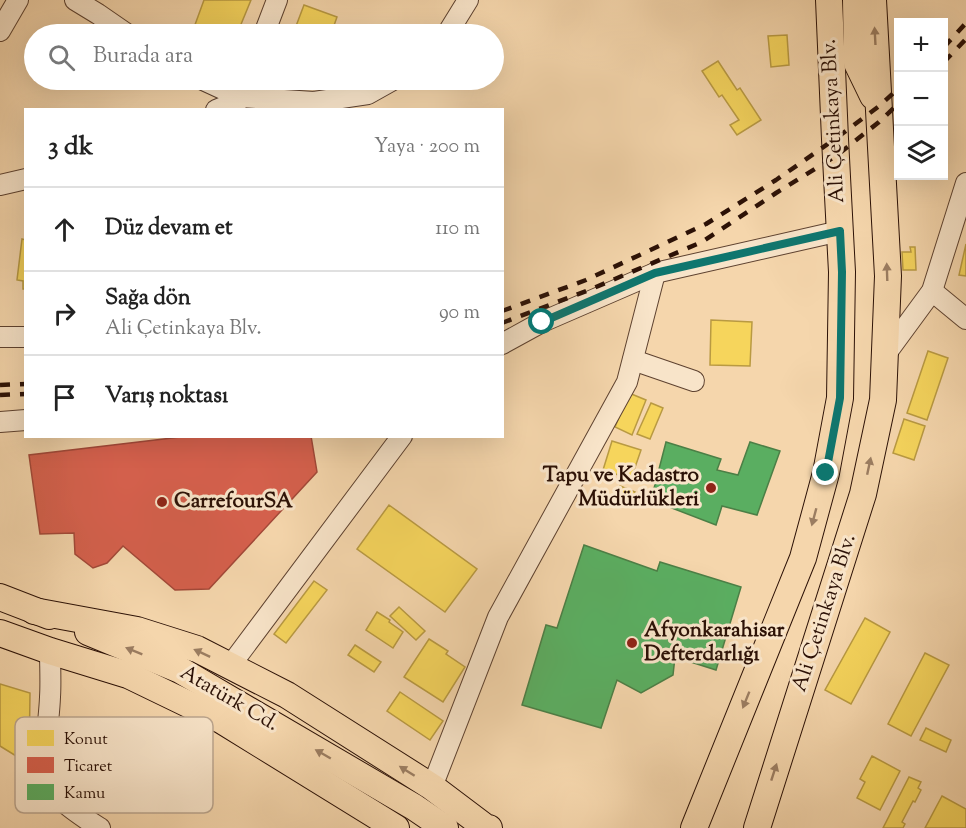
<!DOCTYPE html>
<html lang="tr">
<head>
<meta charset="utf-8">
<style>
  :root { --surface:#fff; --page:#f6f6f6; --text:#222; --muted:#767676; --line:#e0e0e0 }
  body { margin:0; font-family:"Sorts Mill Goudy",serif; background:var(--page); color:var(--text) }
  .controls { position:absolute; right:18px; top:18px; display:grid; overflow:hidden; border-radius:0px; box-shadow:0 6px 24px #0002 }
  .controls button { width:54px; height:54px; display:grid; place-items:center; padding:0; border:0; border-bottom:2px solid var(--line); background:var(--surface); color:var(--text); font:30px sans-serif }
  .stop { position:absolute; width:18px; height:18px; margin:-14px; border:4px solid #0f766e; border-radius:50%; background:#fff }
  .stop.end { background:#0f766e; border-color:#fff; box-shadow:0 2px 6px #0008 }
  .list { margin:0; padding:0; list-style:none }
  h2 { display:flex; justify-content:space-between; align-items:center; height:78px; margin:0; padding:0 24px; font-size:26px }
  h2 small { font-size:20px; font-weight:400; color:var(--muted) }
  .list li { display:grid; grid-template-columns:39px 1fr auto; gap:18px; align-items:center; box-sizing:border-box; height:84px; padding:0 24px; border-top:2px solid var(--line) }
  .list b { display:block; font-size:22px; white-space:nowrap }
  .list p { margin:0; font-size:20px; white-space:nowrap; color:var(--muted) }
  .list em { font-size:20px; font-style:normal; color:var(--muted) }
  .icon { flex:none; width:33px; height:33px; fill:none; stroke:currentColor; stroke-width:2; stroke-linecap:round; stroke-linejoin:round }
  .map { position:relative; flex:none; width:966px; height:828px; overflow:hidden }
  .search { position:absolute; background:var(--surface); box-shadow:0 6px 24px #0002; left:24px; top:24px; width:480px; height:66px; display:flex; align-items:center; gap:15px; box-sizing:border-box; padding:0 21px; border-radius:33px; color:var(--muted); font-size:22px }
  .panel { position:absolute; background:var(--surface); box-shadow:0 6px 24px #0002; left:24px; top:108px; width:480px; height:330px; border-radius:0px }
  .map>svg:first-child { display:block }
</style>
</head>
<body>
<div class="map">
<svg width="966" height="828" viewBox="0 0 966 828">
  <rect width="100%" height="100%" fill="#f5d6ac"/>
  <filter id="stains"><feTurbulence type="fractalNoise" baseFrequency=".00333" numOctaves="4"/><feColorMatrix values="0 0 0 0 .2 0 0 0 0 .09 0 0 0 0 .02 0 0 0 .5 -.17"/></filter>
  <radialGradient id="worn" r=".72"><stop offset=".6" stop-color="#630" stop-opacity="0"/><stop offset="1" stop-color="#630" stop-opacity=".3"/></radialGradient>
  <g fill="#f6d55c" stroke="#b99a42" stroke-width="1.5">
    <polygon points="204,0 251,0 237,34 197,34 192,33"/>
    <polygon points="304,5 337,17 331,34 293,34"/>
    <polygon points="787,35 789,65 771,67 768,36"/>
    <polygon points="718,61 737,90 740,88 761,120 737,135 730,125 739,120 722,95 719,97 702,71"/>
    <polygon points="22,239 26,240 26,289 23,289 23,281 17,280"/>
    <polygon points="966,244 966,276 959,275"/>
    <polygon points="910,247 915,247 916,270 903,270 902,252 911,252"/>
    <polygon points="711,320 752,322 750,366 710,365"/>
    <polygon points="928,351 948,358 927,420 907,413"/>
    <polygon points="629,393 646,400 632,435 615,427"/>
    <polygon points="651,403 663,408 650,439 637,434"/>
    <polygon points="904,419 925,426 914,460 893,453"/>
    <polygon points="612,441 641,450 631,479 603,470"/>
    <polygon points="620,486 635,492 629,506 615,501"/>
    <polygon points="389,505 477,569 445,612 357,549"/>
    <polygon points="314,581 327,590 286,643 274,634"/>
    <polygon points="399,607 425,631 416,640 390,616"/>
    <polygon points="377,612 390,620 389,622 403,632 393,648 366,630"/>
    <polygon points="865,618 890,632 851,704 825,690"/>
    <polygon points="429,639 448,651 446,654 465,667 443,702 404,677"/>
    <polygon points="355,645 381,662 374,672 348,655"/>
    <polygon points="925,653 949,665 911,736 888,724"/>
    <polygon points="0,684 30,693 29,764 0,746"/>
    <polygon points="400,692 443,721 430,740 387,711"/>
    <polygon points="926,728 951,740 946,752 920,740"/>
    <polygon points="872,756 900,771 880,810 857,798 865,782 860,779"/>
    <polygon points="909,777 921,782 918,788 921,790 915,802 913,801 902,822 905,824 903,828 883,828"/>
    <polygon points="942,796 966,809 966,828 925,828"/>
  </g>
  <polygon fill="#d6604d" stroke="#a34838" stroke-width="1.5" points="189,436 311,436 317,472 209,589 175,590 123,546 107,563 93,568 75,554 74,533 40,534 29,455"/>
  <g fill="#5aae61" stroke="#4c7f46" stroke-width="1.5">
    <polygon points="666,442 721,459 717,470 738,475 750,442 780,451 757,515 722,506 716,525 651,500"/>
    <polygon points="584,545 657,571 660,562 741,587 716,670 675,657 673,675 641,693 617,680 601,728 522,705 546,625 557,628"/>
  </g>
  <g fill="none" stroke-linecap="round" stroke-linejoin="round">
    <g stroke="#5e4230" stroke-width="22">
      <g id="minor">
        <polyline points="75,0 98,14 127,34"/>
        <polyline points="0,31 18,0"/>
        <polyline points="264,34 277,0"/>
        <polyline points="447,34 468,0"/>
        <polyline points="203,80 240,97 314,102 368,94 393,80"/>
        <polyline points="216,110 238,101 247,80"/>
        <polyline points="0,185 26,179"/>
        <polyline points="932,291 966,319"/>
        <polyline points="0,337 26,337"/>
        <polyline points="502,344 542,322 655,273 840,231"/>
        <polyline points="885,355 932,291 966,183"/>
        <polyline points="633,360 694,381"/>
        <polyline points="0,422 26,420"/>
        <path d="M50,651C50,666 51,682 50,697C49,728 39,765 56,794C62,804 89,821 100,828"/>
        <polyline points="230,666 402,436"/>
        <polyline points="432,787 498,617 627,382 655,273"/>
      </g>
    </g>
    <g stroke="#2c1106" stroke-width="28">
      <g id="major">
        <polyline points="856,0 857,63 873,96"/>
        <polyline points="0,597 49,616"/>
        <polyline points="34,611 137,630 197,649 287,695 432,787 485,827 489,828"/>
        <polyline points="88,632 180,670 414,807 445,828"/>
        <polyline points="0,633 50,651 128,675 221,720 396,828"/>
        <polyline points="694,828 803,558 826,473 840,398 842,272 835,139 829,0"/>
        <polyline points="757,828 863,494 883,400 888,276 873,0"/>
      </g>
    </g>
    <use href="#minor" stroke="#f8e4c9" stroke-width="20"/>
    <use href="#major" stroke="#f5d6ac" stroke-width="26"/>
    <g stroke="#2c1106" stroke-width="4.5" stroke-dasharray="10 10" stroke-linecap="butt">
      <polyline points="944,47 966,23"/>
      <polyline points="944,62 966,39"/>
      <polyline points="502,311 586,280 706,224 776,180 835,139 878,107 898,89"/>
      <polyline points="502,323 589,290 702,242 776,193 836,156 879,122 898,104"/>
      <polyline points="0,385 26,384"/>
      <polyline points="0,395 26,394"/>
    </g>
  </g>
  <defs><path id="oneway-solid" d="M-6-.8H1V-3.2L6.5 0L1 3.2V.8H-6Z" transform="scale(1.5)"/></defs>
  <g fill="#9b7d61">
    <use href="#oneway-solid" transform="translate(875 36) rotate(-93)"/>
    <use href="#oneway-solid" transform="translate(887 272) rotate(-92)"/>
    <use href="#oneway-solid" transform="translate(869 466) rotate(-78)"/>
    <use href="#oneway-solid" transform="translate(814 517) rotate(105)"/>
    <use href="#oneway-solid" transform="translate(134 651) rotate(-158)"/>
    <use href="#oneway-solid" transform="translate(202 653) rotate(-155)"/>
    <use href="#oneway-solid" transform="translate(746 700) rotate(112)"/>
    <use href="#oneway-solid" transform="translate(323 754) rotate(-150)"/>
    <use href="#oneway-solid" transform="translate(407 771) rotate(-148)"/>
    <use href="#oneway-solid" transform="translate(774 772) rotate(-72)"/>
  </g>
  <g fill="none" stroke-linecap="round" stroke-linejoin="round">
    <polyline stroke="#0f766e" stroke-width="8" points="542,322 655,273 840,231 842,272 840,398 826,473"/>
  </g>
  <g fill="#8f2418" stroke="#f8e4c9" stroke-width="2">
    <circle cx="711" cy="488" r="6"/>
    <circle cx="162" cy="502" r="6"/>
    <circle cx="632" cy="643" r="6"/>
  </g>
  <g text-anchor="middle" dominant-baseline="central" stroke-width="6" stroke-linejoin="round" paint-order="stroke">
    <g font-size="21" fill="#2c1106" stroke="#f8e4c9">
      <text transform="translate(834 121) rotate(-93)">Ali Çetinkaya Blv.</text>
      <text transform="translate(825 613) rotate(-72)">Ali Çetinkaya Blv.</text>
      <text transform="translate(229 699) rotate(30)">Atatürk Cd.</text>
    </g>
    <g font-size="21" font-weight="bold" fill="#2c1106" stroke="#f8e4c9" text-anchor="start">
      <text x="699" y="476" text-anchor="end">Tapu ve Kadastro<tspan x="699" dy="24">Müdürlükleri</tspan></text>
      <text x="174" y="502">CarrefourSA</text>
      <text x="644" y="631">Afyonkarahisar<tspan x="644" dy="24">Defterdarlığı</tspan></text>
    </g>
  </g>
  <rect x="15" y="717" width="198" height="96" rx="9" fill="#f8e4c9" stroke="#bba58e" stroke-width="1.5"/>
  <rect x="27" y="730" width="27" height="16" fill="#f6d55c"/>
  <rect x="27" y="757" width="27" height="16" fill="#d6604d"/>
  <rect x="27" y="784" width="27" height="16" fill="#5aae61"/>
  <g font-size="16" fill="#2c1106">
    <text x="64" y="744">Konut</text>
    <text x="64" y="771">Ticaret</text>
    <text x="64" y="798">Kamu</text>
  </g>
  <rect width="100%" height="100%" filter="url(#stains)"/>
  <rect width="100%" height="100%" fill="url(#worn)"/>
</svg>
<div class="controls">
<button>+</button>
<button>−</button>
<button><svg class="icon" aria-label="layers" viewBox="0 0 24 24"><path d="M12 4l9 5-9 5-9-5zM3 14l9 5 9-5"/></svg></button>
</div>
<div class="stop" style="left:542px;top:322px"></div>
<div class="stop end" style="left:826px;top:473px"></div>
<div class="search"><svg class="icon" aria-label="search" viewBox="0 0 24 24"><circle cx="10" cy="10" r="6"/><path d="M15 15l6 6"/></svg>Burada ara</div>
<section class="panel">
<h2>3 dk<small>Yaya · 200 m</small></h2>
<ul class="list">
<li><svg class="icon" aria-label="ahead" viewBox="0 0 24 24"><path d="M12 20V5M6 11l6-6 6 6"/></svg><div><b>Düz devam et</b></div><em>110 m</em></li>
<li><svg class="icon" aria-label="right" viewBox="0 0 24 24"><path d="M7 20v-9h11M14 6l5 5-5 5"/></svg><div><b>Sağa dön</b><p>Ali Çetinkaya Blv.</p></div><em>90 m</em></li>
<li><svg class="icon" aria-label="arrive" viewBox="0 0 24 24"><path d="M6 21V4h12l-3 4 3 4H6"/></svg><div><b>Varış noktası</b></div></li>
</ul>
</section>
</div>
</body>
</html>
